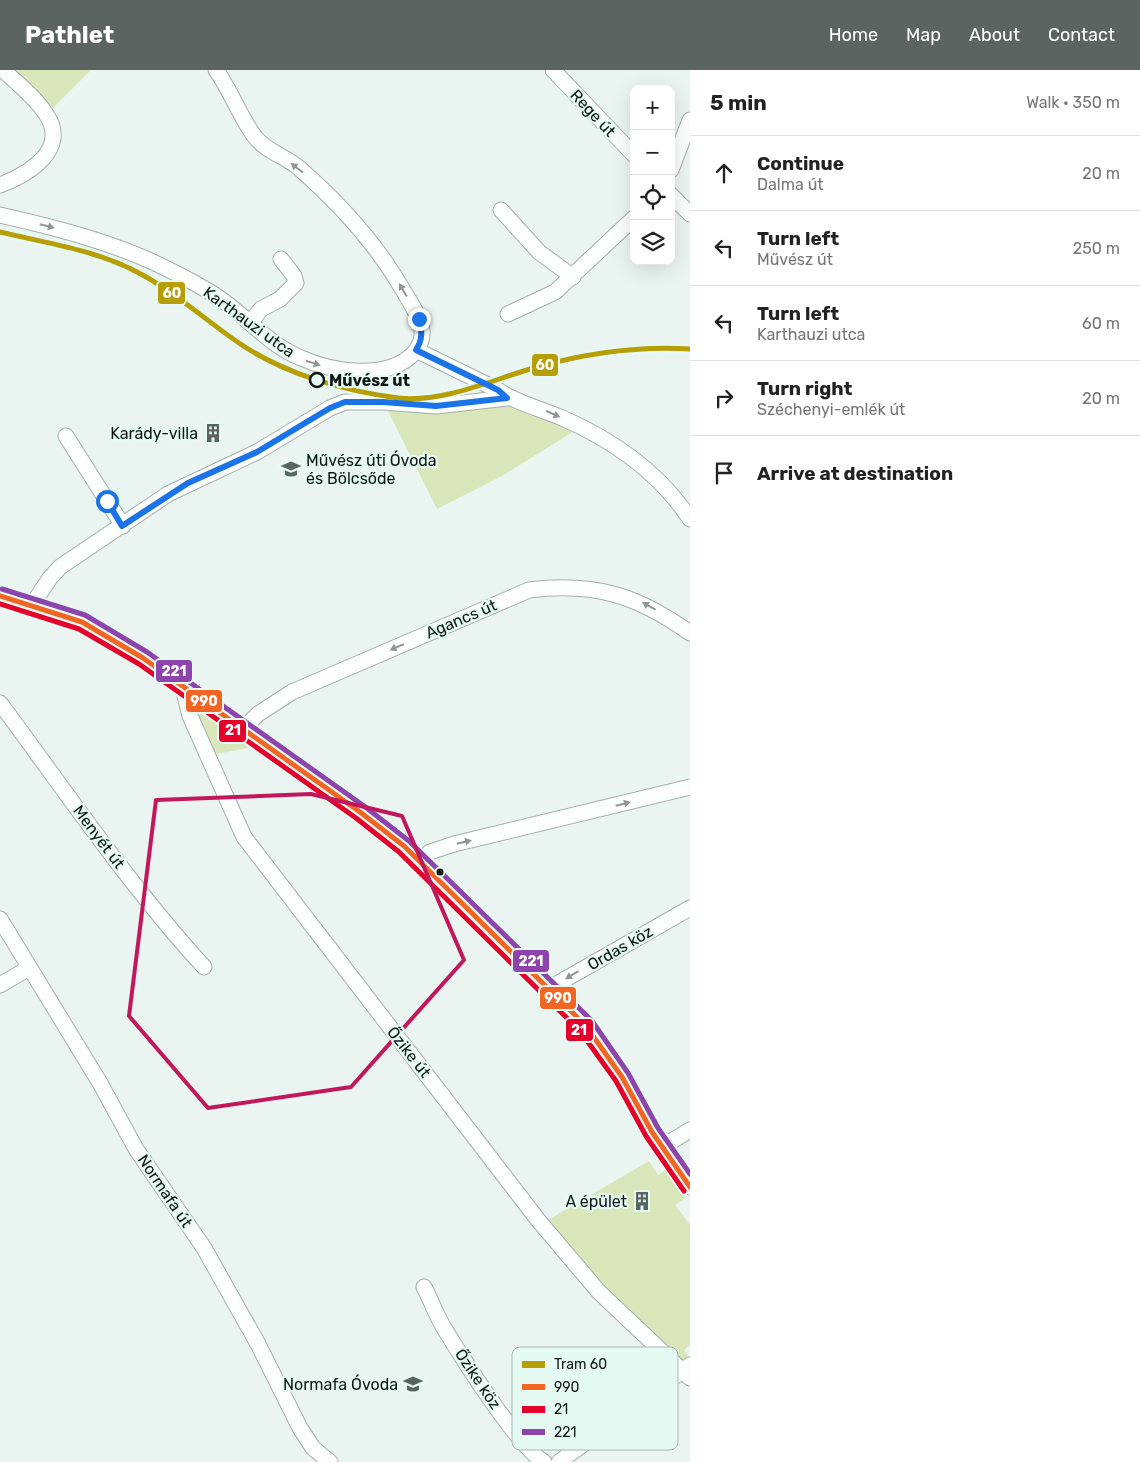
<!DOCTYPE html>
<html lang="en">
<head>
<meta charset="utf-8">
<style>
  :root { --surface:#fff; --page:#f2f2f2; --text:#222; --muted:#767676; --line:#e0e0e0; --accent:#5c6462 }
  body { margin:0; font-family:Rubik,sans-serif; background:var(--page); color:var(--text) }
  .controls { position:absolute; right:15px; top:15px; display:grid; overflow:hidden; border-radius:10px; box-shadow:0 5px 20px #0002 }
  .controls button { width:45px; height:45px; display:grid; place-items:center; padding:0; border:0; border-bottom:1px solid var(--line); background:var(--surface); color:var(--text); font:25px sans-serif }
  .stop { position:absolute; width:15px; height:15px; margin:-11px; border:4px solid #1a73e8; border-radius:50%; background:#fff }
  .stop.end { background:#1a73e8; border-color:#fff; box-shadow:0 1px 5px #0008 }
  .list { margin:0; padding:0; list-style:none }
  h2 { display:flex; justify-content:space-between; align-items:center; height:65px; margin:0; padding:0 20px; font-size:21px }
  h2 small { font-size:16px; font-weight:400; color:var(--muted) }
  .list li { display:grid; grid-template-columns:32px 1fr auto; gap:15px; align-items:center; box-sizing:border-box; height:75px; padding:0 20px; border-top:1px solid var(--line) }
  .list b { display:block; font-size:19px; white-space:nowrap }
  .list p { margin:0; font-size:16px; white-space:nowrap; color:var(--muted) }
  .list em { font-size:16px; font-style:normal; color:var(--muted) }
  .icon { flex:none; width:28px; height:28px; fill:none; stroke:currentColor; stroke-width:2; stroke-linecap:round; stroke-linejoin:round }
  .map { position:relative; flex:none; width:690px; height:1392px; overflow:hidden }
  header { display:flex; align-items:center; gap:30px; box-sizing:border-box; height:70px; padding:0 25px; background:var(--accent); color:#fff }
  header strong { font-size:24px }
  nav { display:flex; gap:28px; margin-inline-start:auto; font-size:18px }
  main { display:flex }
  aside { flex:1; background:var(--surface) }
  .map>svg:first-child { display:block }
</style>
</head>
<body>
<header>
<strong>Pathlet</strong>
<nav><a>Home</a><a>Map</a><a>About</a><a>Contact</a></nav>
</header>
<main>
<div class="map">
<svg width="690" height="1392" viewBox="0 0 690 1392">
  <rect width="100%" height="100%" fill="#eaf5f2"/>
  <g fill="#d8e6b9">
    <polygon points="3,0 91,0 47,44"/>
    <polygon points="510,334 576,360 502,406 437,439 385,335"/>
    <polygon points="197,641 253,677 211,685 194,643"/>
    <polygon points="649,1091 658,1105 665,1100 685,1128 675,1135 690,1155 690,1275 684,1280 690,1288 684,1293 602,1217 546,1151"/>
  </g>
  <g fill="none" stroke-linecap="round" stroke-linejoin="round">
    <g stroke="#a5aeab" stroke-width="17">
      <g id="minor">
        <polyline points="553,0 634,85"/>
        <polyline points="671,100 690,50"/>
        <path d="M0,115C29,104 70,79 46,44C35,27 17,13 3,0"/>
        <polyline points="671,125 690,144"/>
        <polyline points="501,140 539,182 573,207"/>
        <path d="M0,145C53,157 104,170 153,192C176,203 201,215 222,230C249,249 269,275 301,288C333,302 387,311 414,283C420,276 423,269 422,260C420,246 410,232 403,220C376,173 339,133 299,98C285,86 267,82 255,67C240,47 231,21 216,0"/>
        <polyline points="508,244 555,222 634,148"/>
        <polyline points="250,253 261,239 280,229 296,213 294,206 281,189"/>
        <path d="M416,280L498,320C510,330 543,340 560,347C611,369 659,402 690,449"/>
        <polyline points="66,366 123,456"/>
        <polyline points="0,526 82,552 106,565 143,588 360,742 404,776 586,956 622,1007 652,1062 690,1117"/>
        <polyline points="32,535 50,508 60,497 168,424 257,382 330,338 345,332 383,332 436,336 507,328"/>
        <polyline points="189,620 185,626 190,646 244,767 538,1150 599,1222 690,1308"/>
        <path d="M0,633C66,722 129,815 204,897"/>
        <path d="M243,659L258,644L292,622L529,520C594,512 637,525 690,563"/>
        <polyline points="420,790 430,782 454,774 690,717"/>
        <polyline points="0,849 100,1013 136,1079 204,1178 258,1274 300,1358 313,1378 330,1392"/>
        <polyline points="0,915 29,898"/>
        <polyline points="550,918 690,838"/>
        <polyline points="662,1077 690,1060"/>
        <path d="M424,1217C431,1230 436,1245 444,1258C461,1286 519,1378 544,1392"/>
        <polyline points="559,1392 690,1295"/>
      </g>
    </g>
    <use href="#minor" stroke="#fcfefd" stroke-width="15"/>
    <g stroke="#e5faf3" stroke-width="9">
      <polyline id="bus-1" points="0,526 82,552 143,588 360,742 404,776 586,956 622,1007 652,1062 690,1117"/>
    </g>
    <g stroke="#e5faf3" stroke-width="9">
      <polyline id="bus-2" points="0,534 79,559 139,594 356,748 399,782 580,961 616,1011 646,1066 684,1121"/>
    </g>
    <g stroke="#e5faf3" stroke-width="9">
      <polyline id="bus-3" points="2,519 85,545 147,582 364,736 409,771 592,951 628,1003 658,1058 690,1104"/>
    </g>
    <use href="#bus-1" stroke="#f26522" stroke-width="5"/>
    <use href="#bus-2" stroke="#e4002b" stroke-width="5"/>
    <use href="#bus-3" stroke="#8e44ad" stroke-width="5"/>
    <g stroke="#e5faf3" stroke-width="9">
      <path id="tram-1" d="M0,162C46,173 95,180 137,202C174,221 205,250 239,273C284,304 344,321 398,328C444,333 494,309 537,297C587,283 638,276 690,279"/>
    </g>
    <use href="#tram-1" stroke="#b79e06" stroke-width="5"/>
  </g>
  <defs><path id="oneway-solid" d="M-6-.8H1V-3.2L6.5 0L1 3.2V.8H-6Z" transform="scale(1.25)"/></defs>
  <g fill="#919694">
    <use href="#oneway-solid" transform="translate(297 98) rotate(-143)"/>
    <use href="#oneway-solid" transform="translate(47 156) rotate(14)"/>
    <use href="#oneway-solid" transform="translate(403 220) rotate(-120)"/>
    <use href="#oneway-solid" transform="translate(313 293) rotate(18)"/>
    <use href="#oneway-solid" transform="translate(553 344) rotate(24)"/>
    <use href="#oneway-solid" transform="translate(649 536) rotate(-151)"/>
    <use href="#oneway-solid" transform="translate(397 577) rotate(157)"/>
    <use href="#oneway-solid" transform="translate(623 734) rotate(-14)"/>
    <use href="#oneway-solid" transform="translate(464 772) rotate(-13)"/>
    <use href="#oneway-solid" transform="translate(572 905) rotate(149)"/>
  </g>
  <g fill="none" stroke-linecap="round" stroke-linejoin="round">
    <path stroke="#1a73e8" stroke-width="6" d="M107,431L122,456L188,413L257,382L330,338L345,332H383L436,336L507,328L498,320L416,280C423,269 422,261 419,249"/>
  </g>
  <path fill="none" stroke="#c2185b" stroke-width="4" stroke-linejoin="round" d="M311,724L402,746L464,890L351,1017L208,1038L129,946L156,730Z"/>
  <defs>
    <g id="building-bare" transform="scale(1.5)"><path d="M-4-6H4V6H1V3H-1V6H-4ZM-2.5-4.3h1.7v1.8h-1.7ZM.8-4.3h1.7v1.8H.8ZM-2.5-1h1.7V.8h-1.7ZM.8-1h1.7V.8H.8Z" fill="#5c6462" stroke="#e5faf3" stroke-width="2.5" paint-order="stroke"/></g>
    <g id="school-bare" transform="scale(1.5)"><path d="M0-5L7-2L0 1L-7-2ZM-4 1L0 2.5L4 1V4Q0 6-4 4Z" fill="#5c6462" stroke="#e5faf3" stroke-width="2.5" paint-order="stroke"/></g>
  </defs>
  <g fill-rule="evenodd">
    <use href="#building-bare" x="213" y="363"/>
    <use href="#school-bare" x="291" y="399"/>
    <use href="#building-bare" x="642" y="1131"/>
    <use href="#school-bare" x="413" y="1314"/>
  </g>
  <circle fill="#e5faf3" stroke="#0f1614" stroke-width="2.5" cx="317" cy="310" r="7"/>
  <circle fill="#0f1614" stroke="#e5faf3" stroke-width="2" cx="440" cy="802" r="4.5"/>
  <g text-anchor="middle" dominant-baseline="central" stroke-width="4.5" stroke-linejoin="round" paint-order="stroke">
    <g font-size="16" fill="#0f1614" stroke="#e5faf3">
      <text transform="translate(593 43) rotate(47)">Rege út</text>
      <text transform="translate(249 252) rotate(36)">Karthauzi utca</text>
      <text transform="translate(461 549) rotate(-23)">Agancs út</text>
      <text transform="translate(99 767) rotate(53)">Menyét út</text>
      <text transform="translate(620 878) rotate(-30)">Ordas köz</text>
      <text transform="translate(409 982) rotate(52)">Őzike út</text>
      <text transform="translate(165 1121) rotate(56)">Normafa út</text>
      <text transform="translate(478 1309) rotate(56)">Őzike köz</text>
    </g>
    <g font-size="16" font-weight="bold" fill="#0f1614" stroke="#e5faf3" text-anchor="start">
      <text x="329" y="310">Művész út</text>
    </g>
    <g font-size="16" fill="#0f1614" stroke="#e5faf3" text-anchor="end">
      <text x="198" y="363">Karády-villa</text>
      <text x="306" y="390" text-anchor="start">Művész úti Óvoda<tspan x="306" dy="18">és Bölcsőde</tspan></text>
      <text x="627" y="1131">A épület</text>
      <text x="398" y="1314">Normafa Óvoda</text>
    </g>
  </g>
  <rect x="512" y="1277" width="166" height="103" rx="8" fill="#e5faf3" stroke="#a5b6b0" stroke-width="1"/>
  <rect x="522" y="1291" width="23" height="7" fill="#b79e06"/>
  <rect x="522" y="1314" width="23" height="6" fill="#f26522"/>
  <rect x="522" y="1336" width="23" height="7" fill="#e4002b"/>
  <rect x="522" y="1359" width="23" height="6" fill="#8e44ad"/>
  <g font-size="14" fill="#0f1614">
    <text x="554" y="1299">Tram 60</text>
    <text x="554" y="1322">990</text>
    <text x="554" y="1344">21</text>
    <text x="554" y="1367">221</text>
  </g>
  <g stroke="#e5faf3" stroke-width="2">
    <rect x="157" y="211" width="29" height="24" rx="5" fill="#b79e06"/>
    <rect x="531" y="283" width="28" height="24" rx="5" fill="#b79e06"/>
    <rect x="155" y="589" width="38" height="24" rx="5" fill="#8e44ad"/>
    <rect x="185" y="619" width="38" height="24" rx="5" fill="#f26522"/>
    <rect x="218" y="649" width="29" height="24" rx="5" fill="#e4002b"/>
    <rect x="512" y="879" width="38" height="24" rx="5" fill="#8e44ad"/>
    <rect x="539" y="916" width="38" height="24" rx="5" fill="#f26522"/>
    <rect x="565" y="948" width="29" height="24" rx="5" fill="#e4002b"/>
  </g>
  <g font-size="14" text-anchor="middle" font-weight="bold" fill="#fff">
    <text x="172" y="228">60</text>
    <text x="545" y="300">60</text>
    <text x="174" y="606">221</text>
    <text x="204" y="636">990</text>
    <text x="233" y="665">21</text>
    <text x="531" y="896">221</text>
    <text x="558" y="933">990</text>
    <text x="579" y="965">21</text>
  </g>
</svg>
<div class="controls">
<button>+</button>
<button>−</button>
<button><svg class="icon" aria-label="locate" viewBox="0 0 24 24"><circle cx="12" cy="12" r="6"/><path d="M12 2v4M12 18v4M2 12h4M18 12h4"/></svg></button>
<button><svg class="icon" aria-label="layers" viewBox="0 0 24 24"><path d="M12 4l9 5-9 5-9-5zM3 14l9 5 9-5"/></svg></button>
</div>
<div class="stop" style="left:107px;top:431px"></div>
<div class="stop end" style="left:419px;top:249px"></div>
</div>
<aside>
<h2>5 min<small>Walk · 350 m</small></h2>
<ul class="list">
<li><svg class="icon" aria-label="ahead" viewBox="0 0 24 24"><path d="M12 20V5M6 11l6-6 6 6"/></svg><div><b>Continue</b><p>Dalma út</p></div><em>20 m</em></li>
<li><svg class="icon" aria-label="left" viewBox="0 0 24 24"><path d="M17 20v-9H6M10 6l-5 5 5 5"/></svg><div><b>Turn left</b><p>Művész út</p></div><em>250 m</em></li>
<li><svg class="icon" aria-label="left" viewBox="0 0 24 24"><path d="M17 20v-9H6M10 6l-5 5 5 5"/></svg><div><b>Turn left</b><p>Karthauzi utca</p></div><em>60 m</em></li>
<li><svg class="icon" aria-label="right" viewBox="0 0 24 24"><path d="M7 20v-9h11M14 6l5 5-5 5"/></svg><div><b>Turn right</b><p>Széchenyi-emlék út</p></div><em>20 m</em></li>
<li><svg class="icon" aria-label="arrive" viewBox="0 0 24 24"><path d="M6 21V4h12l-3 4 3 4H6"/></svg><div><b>Arrive at destination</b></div></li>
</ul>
</aside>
</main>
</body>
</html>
